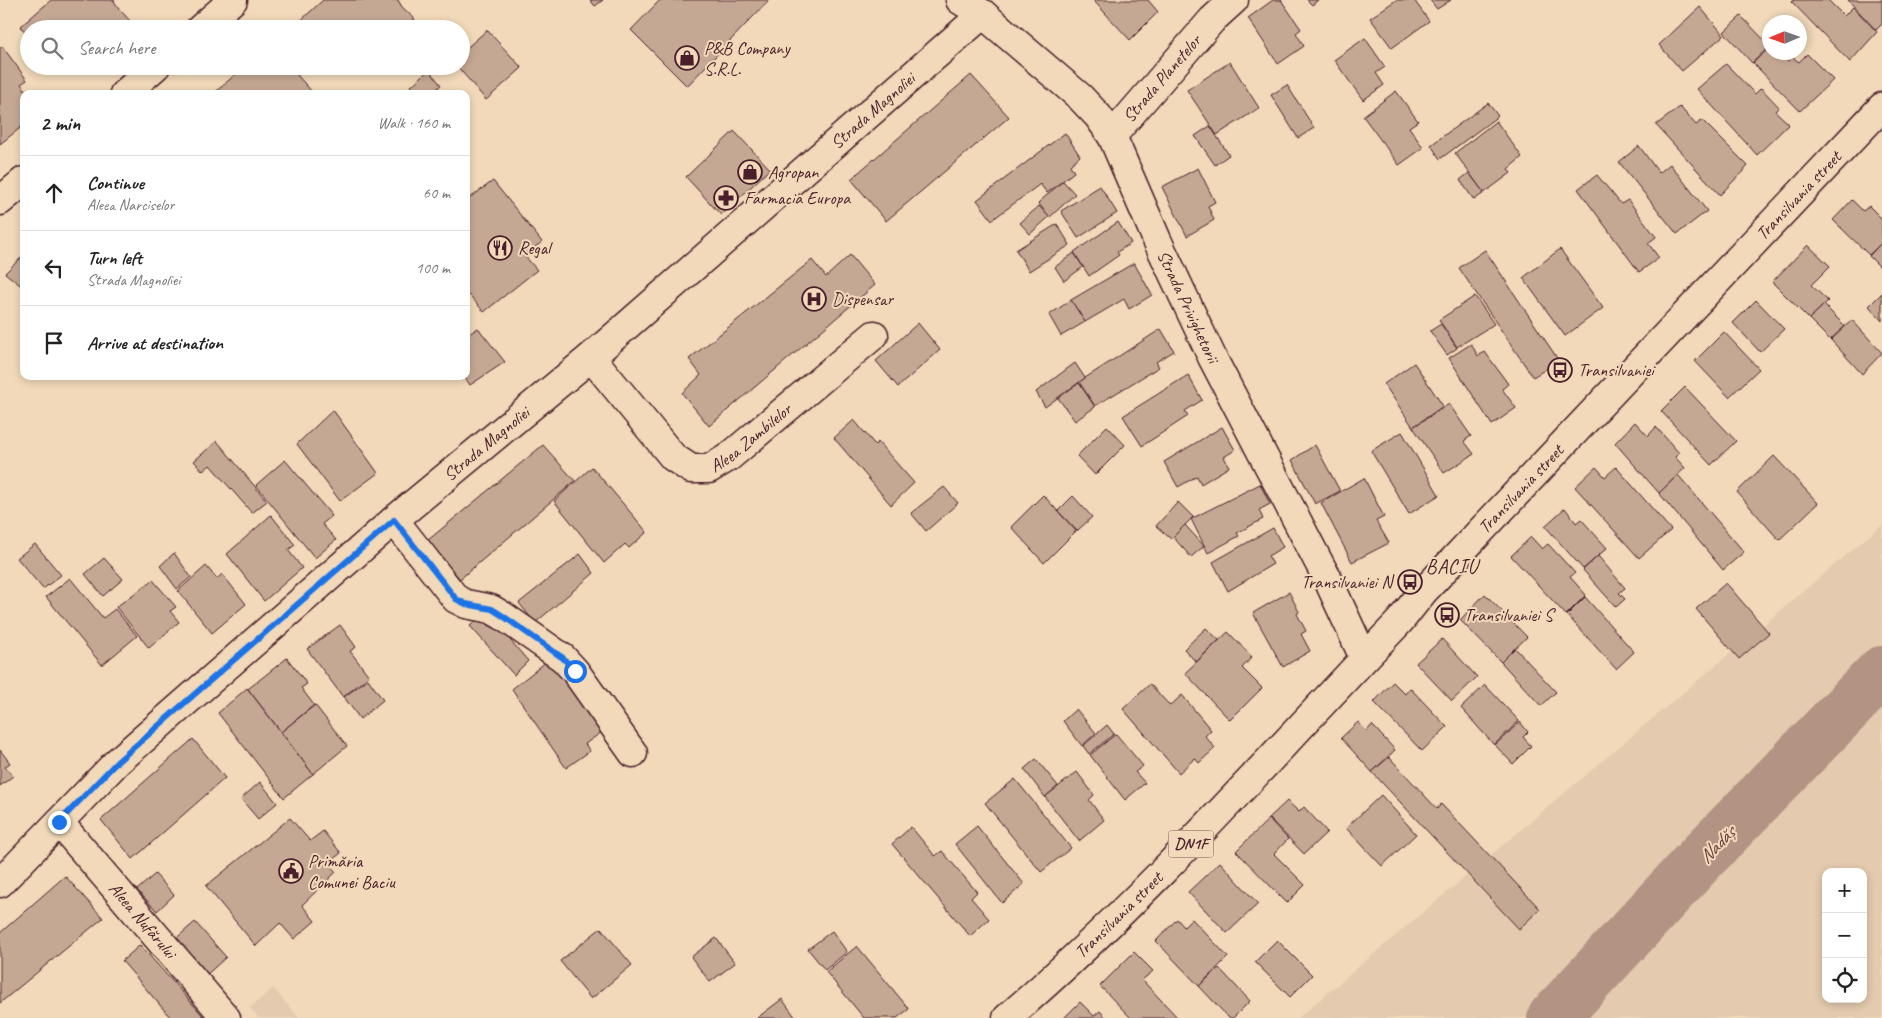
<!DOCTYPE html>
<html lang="en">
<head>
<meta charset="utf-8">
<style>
  :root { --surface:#fff; --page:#f6f6f6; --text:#222; --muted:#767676; --line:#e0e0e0 }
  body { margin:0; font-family:Caveat,sans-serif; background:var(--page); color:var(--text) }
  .controls { position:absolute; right:15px; bottom:15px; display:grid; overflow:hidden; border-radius:10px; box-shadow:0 2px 8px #0003 }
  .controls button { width:45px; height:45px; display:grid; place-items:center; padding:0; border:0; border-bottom:1px solid var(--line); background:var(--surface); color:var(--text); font:25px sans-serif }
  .compass { position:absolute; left:1762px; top:15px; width:45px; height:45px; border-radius:50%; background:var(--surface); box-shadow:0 2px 8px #0003; rotate:268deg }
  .stop { position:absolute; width:15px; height:15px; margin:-11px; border:4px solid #1a73e8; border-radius:50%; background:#fff }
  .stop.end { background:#1a73e8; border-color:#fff; box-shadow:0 1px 5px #0008 }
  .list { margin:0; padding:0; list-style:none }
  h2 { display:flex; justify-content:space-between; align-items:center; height:65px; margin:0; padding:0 20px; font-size:21px }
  h2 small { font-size:16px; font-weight:400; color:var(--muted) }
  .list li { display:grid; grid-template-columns:32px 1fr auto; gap:15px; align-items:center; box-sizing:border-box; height:75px; padding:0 20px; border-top:1px solid var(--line) }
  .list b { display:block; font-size:19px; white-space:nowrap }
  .list p { margin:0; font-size:16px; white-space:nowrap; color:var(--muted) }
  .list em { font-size:16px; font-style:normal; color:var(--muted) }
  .icon { flex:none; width:28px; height:28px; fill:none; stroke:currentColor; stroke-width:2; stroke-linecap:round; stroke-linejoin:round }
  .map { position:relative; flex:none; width:1882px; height:1018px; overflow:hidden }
  .search { position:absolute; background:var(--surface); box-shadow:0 2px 8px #0003; left:20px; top:20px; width:450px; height:55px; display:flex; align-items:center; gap:12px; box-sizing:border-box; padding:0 18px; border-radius:28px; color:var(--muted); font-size:19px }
  .panel { position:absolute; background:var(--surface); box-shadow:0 2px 8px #0003; left:20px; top:90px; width:450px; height:290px; border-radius:10px }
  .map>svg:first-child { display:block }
</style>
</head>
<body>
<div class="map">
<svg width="1882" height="1018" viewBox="0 0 1882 1018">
  <rect width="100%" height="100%" fill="#f1d9b9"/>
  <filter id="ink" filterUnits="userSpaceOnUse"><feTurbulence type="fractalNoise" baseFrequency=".02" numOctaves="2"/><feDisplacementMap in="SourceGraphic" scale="10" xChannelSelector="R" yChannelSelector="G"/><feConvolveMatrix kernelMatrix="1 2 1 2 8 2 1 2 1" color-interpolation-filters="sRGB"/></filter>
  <g filter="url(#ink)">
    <g fill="#e4caae" fill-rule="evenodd">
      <path d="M1882,525V1018H1298ZM1826,872H1863V999H1826Z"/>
      <polygon points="273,988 299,1018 259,1018 250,1008"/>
    </g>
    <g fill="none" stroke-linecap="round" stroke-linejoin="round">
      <polyline stroke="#b39484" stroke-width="52" points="1553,1018 1703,856 1882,672"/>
    </g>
    <g fill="#c5a894" stroke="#4a1f2b">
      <polygon points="51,0 115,0 114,1 120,10 133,24 129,29 29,29 29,34 20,27"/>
      <polygon points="323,0 398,0 402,7 415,19 400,29 302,29 297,24"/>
      <polygon points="590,0 603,0 595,6"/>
      <polygon points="660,0 769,0 687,86 631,30"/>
      <polygon points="1093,0 1148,0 1158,12 1130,40"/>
      <polygon points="1273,0 1281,0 1301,29 1296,33 1304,46 1278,64 1248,18"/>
      <polygon points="1307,0 1318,0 1312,5"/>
      <polygon points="1396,0 1414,0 1429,21 1392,48 1370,18"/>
      <polygon points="1430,0 1451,0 1437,9"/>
      <polygon points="1794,0 1828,0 1844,16 1853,7 1877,32 1850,62 1792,2"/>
      <polygon points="1848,0 1882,0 1882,24 1876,30"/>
      <polygon points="1700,7 1724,35 1682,71 1659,45"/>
      <polygon points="1741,16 1770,46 1752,63 1724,32"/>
      <polygon points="487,30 522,68 486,100 457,66 461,66 461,53"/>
      <polygon points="1365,38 1385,67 1376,73 1384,85 1363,100 1334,60"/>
      <polygon points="2,46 27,80 21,84 28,94 24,94 24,125 0,144 0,48"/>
      <polygon points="1770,47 1770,52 1779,52 1788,61 1792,57 1799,62 1807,54 1833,80 1800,111 1753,63"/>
      <polygon points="1230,62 1259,108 1217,135 1187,90"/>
      <polygon points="1726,64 1755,94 1761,88 1779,107 1775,111 1789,124 1757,155 1697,89"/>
      <polygon points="67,66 86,66 76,74"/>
      <polygon points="245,66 300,66 304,71 297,75 314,94 213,94"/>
      <polygon points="429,70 441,85 431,94 415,94 410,87"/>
      <polygon points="971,75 1009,117 886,221 851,179"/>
      <polygon points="1287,85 1314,128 1298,138 1271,95"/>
      <polygon points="1396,91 1418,121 1409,127 1423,148 1399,165 1363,116"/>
      <polygon points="1488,103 1498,116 1440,159 1431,145"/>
      <polygon points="1680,107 1696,125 1702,120 1748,166 1720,195 1656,125"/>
      <polygon points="1496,121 1522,157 1508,169 1511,173 1484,193 1455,153"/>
      <polygon points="1210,126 1229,155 1215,165 1195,136"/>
      <polygon points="734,131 770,169 721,215 686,177"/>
      <polygon points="1065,133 1080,156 1070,165 1074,172 1047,193 1040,184 992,220 977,200"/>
      <polygon points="1639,146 1659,173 1670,164 1707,211 1677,234 1619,162"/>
      <polygon points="1198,168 1215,202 1208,206 1214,220 1187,236 1162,187"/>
      <polygon points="1469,173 1484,193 1474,200 1460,180"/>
      <polygon points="1597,175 1621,204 1628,200 1656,237 1648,243 1659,258 1639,272 1578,189"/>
      <polygon points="493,181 542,242 524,255 537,270 484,312 466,291 466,198 467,200"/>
      <polygon points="1063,181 1075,194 1050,217 1038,203"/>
      <polygon points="1100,186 1117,213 1078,238 1061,211"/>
      <polygon points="1852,200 1863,211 1869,206 1882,219 1882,242 1869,255 1833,220"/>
      <polygon points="1039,206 1049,217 1030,234 1020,223"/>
      <polygon points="1118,222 1131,243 1117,252 1119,255 1089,276 1074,252"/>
      <polygon points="1057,224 1070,245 1029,271 1016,250"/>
      <polygon points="1882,242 1882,269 1869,256"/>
      <polygon points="1808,245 1830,266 1811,285 1828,301 1809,319 1772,282"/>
      <polygon points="1560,249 1603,308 1565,336 1523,278"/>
      <polygon points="1485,250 1559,361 1533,377 1459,268"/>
      <polygon points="1074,253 1083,267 1064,281 1055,267"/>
      <polygon points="24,255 24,288 5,273"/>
      <polygon points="850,255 875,285 709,426 682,393 701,375 689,359 812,260 826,277"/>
      <polygon points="1134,263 1152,295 1129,309 1124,299 1085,322 1071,300"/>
      <polygon points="1882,293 1882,321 1869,306"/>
      <polygon points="1475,296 1494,324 1457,347 1439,320"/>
      <polygon points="1071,300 1085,322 1061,336 1049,315"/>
      <polygon points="1756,300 1784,329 1760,352 1733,323"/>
      <polygon points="1824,305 1845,326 1830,340 1809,319"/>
      <polygon points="1852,320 1882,353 1862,374 1831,340"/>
      <polygon points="918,323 940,350 898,387 876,361"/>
      <polygon points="1441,324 1457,348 1447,355 1430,331"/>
      <polygon points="478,328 505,362 470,385 464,376 466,376 466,336"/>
      <polygon points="1161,329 1174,351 1156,362 1159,367 1095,406 1079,382"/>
      <polygon points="1724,332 1759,369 1729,397 1695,361"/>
      <polygon points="1471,344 1478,356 1485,352 1508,384 1502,389 1516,408 1492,425 1449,358"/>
      <polygon points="1075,363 1085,378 1045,407 1036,392"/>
      <polygon points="1414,363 1443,406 1413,427 1384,384"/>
      <polygon points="1188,375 1202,400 1185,411 1188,416 1142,446 1123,416"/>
      <polygon points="1079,383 1095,407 1075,421 1058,398"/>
      <polygon points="1685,387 1736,441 1711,465 1661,411"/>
      <polygon points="1449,404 1471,436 1464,441 1474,454 1444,473 1413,427"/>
      <polygon points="333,410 378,473 340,501 297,444"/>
      <polygon points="854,420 875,445 878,442 914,483 891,505 834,438"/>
      <polygon points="1635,422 1648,436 1656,427 1679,453 1675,457 1685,468 1659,493 1615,443"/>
      <polygon points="1107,426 1125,445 1095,475 1077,456"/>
      <polygon points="1222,427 1235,450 1224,457 1229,467 1201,484 1197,476 1178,487 1164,462"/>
      <polygon points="1402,432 1439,495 1409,514 1371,451"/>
      <polygon points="217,441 267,501 252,513 210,465 203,471 194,461"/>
      <polygon points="543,445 575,481 460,579 427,541"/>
      <polygon points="1315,445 1340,491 1315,504 1292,460"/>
      <polygon points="1774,456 1818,503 1779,540 1737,492"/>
      <polygon points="285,460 332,516 322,524 336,540 315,558 256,485"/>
      <polygon points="592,467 647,532 629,548 625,544 604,563 554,501"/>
      <polygon points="1596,467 1605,477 1616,467 1671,530 1639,558 1575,487"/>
      <polygon points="1678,475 1744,552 1723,570 1659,493"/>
      <polygon points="1364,478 1384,517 1376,521 1389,543 1352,562 1321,503"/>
      <polygon points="1260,484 1270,504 1259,510 1263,519 1237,533 1239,536 1208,553 1191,519"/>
      <polygon points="944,487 958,503 926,531 911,513"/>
      <polygon points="1043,495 1076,531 1044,563 1011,527"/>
      <polygon points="1073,496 1092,517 1077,531 1058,511"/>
      <polygon points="1178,502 1193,517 1171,539 1156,526"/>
      <polygon points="1565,508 1576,523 1581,519 1607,548 1583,569 1545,526"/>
      <polygon points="271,515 295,545 288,550 302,568 264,601 227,554"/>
      <polygon points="1185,525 1204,546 1191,557 1173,537"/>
      <polygon points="1273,528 1283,547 1268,556 1273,564 1228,591 1213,562"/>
      <polygon points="1531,537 1542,549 1548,544 1575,573 1570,577 1586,595 1566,615 1511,556"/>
      <polygon points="35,544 61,575 43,589 17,558"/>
      <polygon points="174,553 191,577 177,589 160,566"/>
      <polygon points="580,554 594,573 535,623 519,603"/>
      <polygon points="1598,556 1625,588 1619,593 1625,599 1616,607 1583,570"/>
      <polygon points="104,558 123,579 103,596 85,574"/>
      <polygon points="206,566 217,579 222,574 246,604 212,633 178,591"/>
      <polygon points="70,578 103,618 115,609 137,636 102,665 46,597"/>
      <polygon points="153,580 176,607 170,611 179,622 149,648 116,607"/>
      <polygon points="1726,583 1769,633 1739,659 1696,609"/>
      <polygon points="1289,592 1299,612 1297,614 1306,631 1301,634 1310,651 1283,667 1253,613"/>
      <polygon points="1485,594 1527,637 1501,662 1460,620"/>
      <polygon points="1585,597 1634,652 1616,669 1567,615"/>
      <polygon points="486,612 528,661 514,675 470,626"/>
      <polygon points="340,625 356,647 350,651 369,676 343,697 307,649"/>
      <polygon points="1206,628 1219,640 1196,662 1184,649"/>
      <polygon points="1228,632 1252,657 1242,668 1262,688 1230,720 1185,673"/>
      <polygon points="1442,639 1477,677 1452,701 1416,663"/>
      <polygon points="1515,648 1556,692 1541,706 1501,662"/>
      <polygon points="287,658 307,684 301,688 314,705 281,732 248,689"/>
      <polygon points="551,658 602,732 585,744 590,751 566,768 512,689"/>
      <polygon points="368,679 383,700 360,719 344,697"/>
      <polygon points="1393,682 1405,694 1410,688 1447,727 1422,751 1374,702"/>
      <polygon points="1150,684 1170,706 1182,695 1211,730 1205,736 1215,748 1199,763 1195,758 1179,773 1123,709"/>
      <polygon points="1485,685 1519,721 1494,745 1461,708"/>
      <polygon points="247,688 313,774 284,798 218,713"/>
      <polygon points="315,705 347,746 313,774 281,732"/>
      <polygon points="1076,709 1096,733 1082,746 1063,721"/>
      <polygon points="1358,722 1367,731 1372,725 1395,750 1372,772 1341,738"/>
      <polygon points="1520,722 1528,732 1523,737 1531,746 1513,764 1495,745"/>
      <polygon points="1107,725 1114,734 1089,754 1083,746"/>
      <polygon points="1116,734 1143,766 1135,772 1145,783 1125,800 1090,755"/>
      <polygon points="193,739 225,778 133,859 101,820"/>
      <polygon points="0,750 10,763 5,767 13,776 0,786"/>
      <polygon points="1389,757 1437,809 1441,804 1540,909 1519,929 1372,772"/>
      <polygon points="1036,759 1058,786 1045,797 1024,769"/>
      <polygon points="1077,772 1094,795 1089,800 1104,820 1079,841 1045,797"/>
      <polygon points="1015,779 1071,848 1041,872 985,803"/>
      <polygon points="260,782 277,803 258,819 241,799"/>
      <polygon points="1381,795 1416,834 1382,866 1346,828"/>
      <polygon points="1287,801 1299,812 1304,807 1327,832 1304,854 1269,818"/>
      <polygon points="290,818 310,841 323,831 341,853 328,863 336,872 302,905 315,921 294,939 280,923 256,946 206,886"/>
      <polygon points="1269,819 1288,839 1274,854 1305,885 1287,903 1236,851"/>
      <polygon points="977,826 1024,884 1002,903 955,844"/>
      <polygon points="911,827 935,856 942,851 977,892 971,898 989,919 970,936 892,844"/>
      <polygon points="1220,862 1258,904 1227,933 1188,892"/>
      <polygon points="155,874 174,895 157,911 137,890"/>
      <polygon points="65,876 103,918 0,1003 0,933"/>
      <polygon points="1177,919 1184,927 1192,919 1228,957 1199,986 1156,941"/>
      <polygon points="195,922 226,957 203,978 172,942"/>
      <polygon points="601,928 632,965 591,999 560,961"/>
      <polygon points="832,931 847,952 825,970 808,949"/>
      <polygon points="716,938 735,963 710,982 691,957"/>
      <polygon points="1277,940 1312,975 1290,997 1255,962"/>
      <polygon points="140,945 205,1018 171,1018 122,961"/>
      <polygon points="857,946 909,1009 897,1018 864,1018 826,972"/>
      <polygon points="1134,952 1153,971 1142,980 1178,1018 1131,1018 1100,986"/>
      <polygon points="1219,968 1250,1001 1233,1018 1229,1018 1199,986"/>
      <polygon points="782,999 796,1018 757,1018"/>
      <polygon points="1080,1002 1094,1016 1100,1011 1106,1018 1064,1018"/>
    </g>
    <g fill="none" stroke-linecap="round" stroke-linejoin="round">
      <g stroke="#4a1f2b" stroke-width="31">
        <g id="minor">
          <path id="s1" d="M960,0L983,14L1080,97L1098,116L1112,136L1157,240L1212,357L1328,580L1364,658"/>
          <polyline points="200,29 233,0"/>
          <polyline points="124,94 156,66"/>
          <path id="s2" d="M1112,136L1212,20L1234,0"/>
          <polyline points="0,201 24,181"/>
          <path id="s3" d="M591,357L673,457L691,469H709L729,457L874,335"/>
          <polyline points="394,520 456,599 466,604 491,609 503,616 563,658 575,671 633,753"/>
          <path id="s4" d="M59,822L226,1018"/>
          <path id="s5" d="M0,883L117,762L394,520L591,357L983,14"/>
        </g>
      </g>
      <g stroke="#4a1f2b" stroke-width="31">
        <g id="primary">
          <path id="s6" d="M1007,1018C1149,896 1271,756 1400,621L1423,592L1882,107"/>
        </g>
      </g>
      <use href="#minor" stroke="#f1d9b9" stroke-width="28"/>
      <use href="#primary" stroke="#f1d9b9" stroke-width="28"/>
    </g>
  </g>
  <g fill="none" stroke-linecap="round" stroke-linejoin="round" filter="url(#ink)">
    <polyline stroke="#1a73e8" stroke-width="6" points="59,822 117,762 394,520 456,599 466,604 492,609 503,616 563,658 575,671"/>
  </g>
  <defs>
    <g id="shop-ring" transform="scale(1.25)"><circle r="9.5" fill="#f1d9b9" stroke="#4a1f2b" stroke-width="1.5"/><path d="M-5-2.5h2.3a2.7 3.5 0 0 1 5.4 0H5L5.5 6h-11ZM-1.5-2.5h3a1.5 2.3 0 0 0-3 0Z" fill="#4a1f2b"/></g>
    <g id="pharmacy-ring" transform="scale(1.25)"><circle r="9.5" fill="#f1d9b9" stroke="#4a1f2b" stroke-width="1.5"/><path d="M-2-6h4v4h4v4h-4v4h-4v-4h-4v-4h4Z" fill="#4a1f2b"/></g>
    <g id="restaurant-ring" transform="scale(1.25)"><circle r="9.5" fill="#f1d9b9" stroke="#4a1f2b" stroke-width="1.5"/><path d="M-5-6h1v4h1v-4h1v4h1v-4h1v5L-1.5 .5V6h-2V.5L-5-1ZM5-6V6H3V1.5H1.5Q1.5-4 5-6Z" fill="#4a1f2b"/></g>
    <g id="hospital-ring" transform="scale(1.25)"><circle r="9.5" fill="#f1d9b9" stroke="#4a1f2b" stroke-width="1.5"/><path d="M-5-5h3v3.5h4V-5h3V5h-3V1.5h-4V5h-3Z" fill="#4a1f2b"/></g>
    <g id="bus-ring" transform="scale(1.25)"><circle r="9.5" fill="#f1d9b9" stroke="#4a1f2b" stroke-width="1.5"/><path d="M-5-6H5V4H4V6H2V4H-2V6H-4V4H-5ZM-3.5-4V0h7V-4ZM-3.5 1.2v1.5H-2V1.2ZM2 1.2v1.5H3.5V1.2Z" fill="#4a1f2b"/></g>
    <g id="civic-ring" transform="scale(1.25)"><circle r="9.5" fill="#f1d9b9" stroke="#4a1f2b" stroke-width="1.5"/><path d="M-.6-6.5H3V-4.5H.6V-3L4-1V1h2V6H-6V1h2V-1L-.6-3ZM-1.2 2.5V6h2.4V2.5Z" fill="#4a1f2b"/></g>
  </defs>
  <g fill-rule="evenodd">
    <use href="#shop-ring" x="687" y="58"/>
    <use href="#shop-ring" x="750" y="172"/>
    <use href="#pharmacy-ring" x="726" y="198"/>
    <use href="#restaurant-ring" x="500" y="248"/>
    <use href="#hospital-ring" x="814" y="299"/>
    <use href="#bus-ring" x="1560" y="370"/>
    <use href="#bus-ring" x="1410" y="582"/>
    <use href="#bus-ring" x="1447" y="615"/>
    <use href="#civic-ring" x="291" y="871"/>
  </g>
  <g text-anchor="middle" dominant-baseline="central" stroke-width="4" stroke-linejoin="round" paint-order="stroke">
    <rect fill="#f1d9b9" stroke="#7c5756" stroke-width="1" x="1168.5" y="830.5" width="45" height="27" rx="4"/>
    <g font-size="16" font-weight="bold" fill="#4a1f2b">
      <text x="1191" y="844">DN1F</text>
    </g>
    <g font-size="18" fill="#4a1f2b" stroke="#f1d9b9" text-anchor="start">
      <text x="704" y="48">P&amp;B Company<tspan x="704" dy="21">S.R.L.</tspan></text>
      <text x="768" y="172">Agropan</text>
      <text x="744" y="198">Farmacia Europa</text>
      <text x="518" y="248">Regal</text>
      <text x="832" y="299">Dispensar</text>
      <text x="1578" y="370">Transilvaniei</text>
      <text x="1392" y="582" text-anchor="end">Transilvaniei N</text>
      <text x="1464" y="615">Transilvaniei S</text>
      <text x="308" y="861">Primăria<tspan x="308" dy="21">Comunei Baciu</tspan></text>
    </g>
    <g font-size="18" fill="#4a1f2b" stroke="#f1d9b9">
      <text stroke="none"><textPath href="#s2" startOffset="76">Strada Planetelor</textPath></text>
      <text stroke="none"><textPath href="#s5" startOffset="1166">Strada Magnoliei</textPath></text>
      <text stroke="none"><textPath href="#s6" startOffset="1142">Transilvania street</textPath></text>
      <text stroke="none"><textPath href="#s1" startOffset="392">Strada Privighetorii</textPath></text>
      <text stroke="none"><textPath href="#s3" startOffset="221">Aleea Zambilelor</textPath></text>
      <text stroke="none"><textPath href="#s5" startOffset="656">Strada Magnoliei</textPath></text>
      <text stroke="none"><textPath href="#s6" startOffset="738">Transilvania street</textPath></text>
      <text stroke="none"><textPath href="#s6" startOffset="152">Transilvania street</textPath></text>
      <text stroke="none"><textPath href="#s4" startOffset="129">Aleea Nufărului</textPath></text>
    </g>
    <g font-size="19" font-style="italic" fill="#643c41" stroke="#f1d9b9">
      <text transform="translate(1717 845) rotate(-46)">Nadăș</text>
    </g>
    <g font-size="20" letter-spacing="1" fill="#4a1f2b" stroke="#f1d9b9">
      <text x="1452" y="566">BACIU</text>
    </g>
  </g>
</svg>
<div class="controls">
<button>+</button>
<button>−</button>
<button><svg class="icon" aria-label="locate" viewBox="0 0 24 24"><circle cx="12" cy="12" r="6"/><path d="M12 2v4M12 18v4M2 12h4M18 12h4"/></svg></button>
</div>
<svg class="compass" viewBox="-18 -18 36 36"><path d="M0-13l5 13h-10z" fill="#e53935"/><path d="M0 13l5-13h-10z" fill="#767676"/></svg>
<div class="stop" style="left:575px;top:671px"></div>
<div class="stop end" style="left:59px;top:822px"></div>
<div class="search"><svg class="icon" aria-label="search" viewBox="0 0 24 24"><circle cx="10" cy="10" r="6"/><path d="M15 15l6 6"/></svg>Search here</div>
<section class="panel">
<h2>2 min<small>Walk · 160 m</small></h2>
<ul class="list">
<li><svg class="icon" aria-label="ahead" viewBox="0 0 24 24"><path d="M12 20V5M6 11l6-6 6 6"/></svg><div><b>Continue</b><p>Aleea Narciselor</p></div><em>60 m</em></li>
<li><svg class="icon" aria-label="left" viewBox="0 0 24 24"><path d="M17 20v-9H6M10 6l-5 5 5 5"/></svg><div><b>Turn left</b><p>Strada Magnoliei</p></div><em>100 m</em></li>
<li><svg class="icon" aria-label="arrive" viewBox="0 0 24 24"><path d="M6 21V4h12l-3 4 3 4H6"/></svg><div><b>Arrive at destination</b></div></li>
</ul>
</section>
</div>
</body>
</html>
